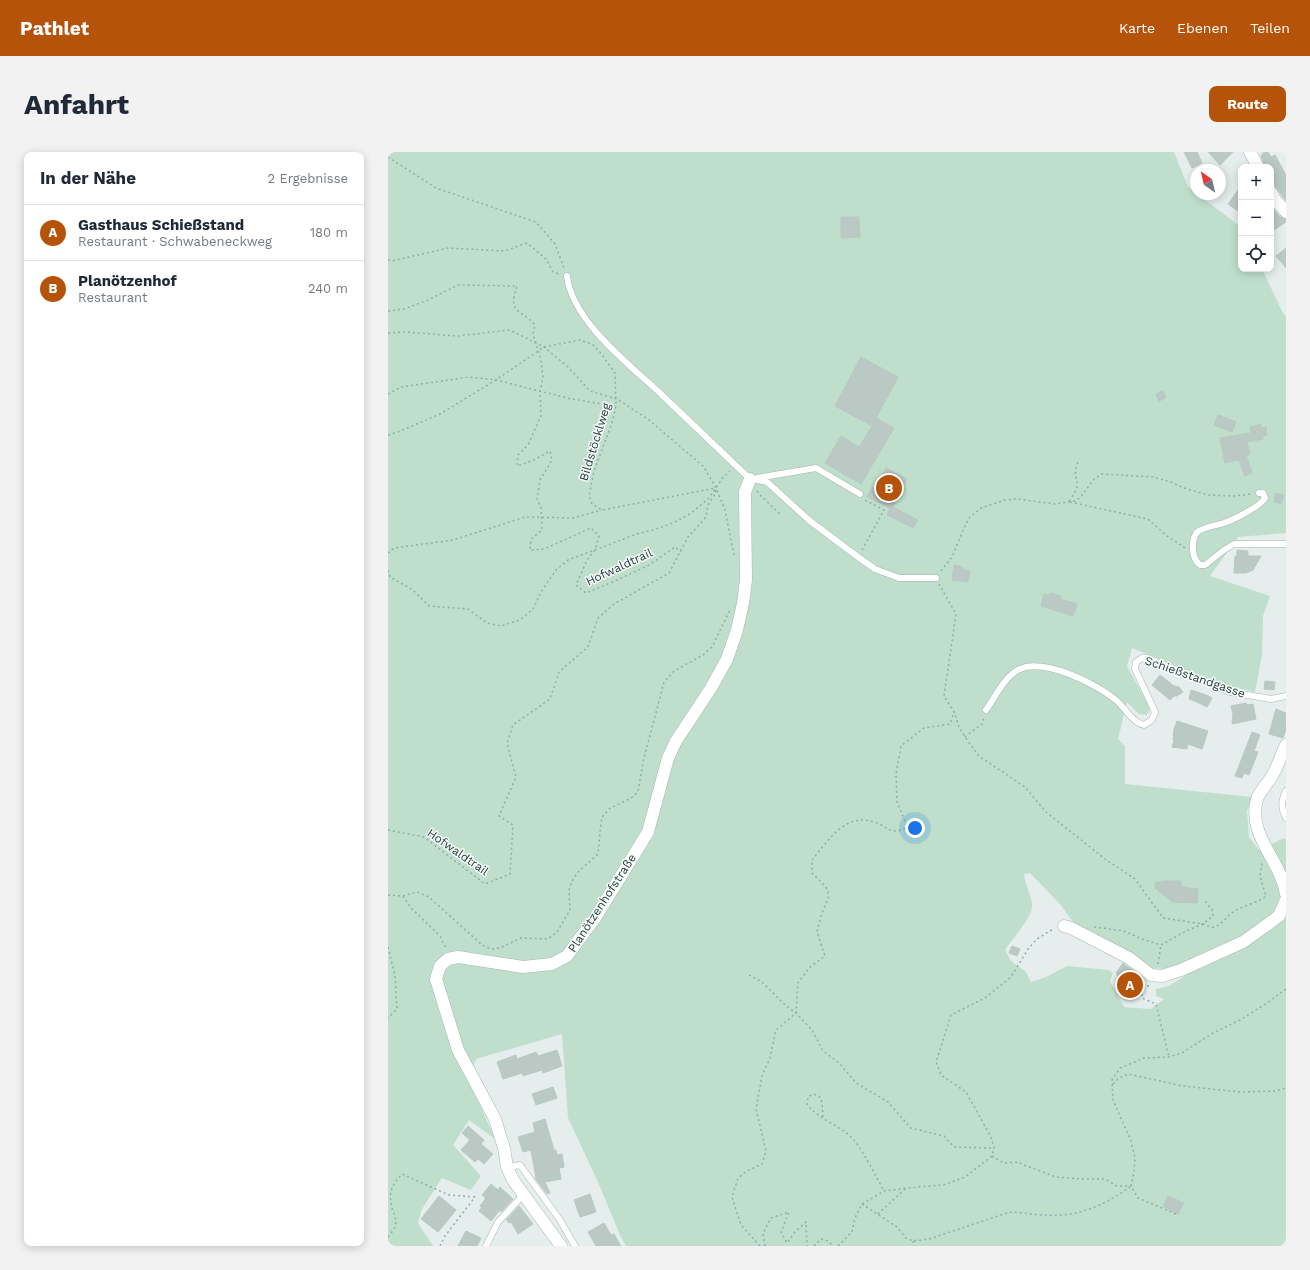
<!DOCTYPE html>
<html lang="de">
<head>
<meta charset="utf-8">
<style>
  :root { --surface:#fff; --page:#f2f2f3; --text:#1f2937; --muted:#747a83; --line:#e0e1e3; --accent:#b45309 }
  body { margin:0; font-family:"Work Sans",sans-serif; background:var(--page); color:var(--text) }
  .controls { position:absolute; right:12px; top:12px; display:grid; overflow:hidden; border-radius:8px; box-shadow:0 2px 10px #0003 }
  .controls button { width:36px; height:36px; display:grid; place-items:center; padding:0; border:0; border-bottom:1px solid var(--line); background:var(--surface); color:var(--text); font:20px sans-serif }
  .compass { position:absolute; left:802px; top:12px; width:36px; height:36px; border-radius:50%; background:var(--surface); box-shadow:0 2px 10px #0003; rotate:326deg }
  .you { position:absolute; left:527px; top:676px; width:14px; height:14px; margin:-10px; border:3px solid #fff; border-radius:50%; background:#1a73e8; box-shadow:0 0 0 6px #1a73e833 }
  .badge { display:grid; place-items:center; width:26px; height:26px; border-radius:50%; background:var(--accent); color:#fff; font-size:13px; font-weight:700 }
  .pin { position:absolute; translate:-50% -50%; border:2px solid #fff; box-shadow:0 1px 4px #0006 }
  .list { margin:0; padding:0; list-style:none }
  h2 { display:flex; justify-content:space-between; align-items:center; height:52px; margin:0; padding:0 16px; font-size:17px }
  h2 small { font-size:13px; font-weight:400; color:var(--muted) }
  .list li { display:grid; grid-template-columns:26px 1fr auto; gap:12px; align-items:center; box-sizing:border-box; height:56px; padding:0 16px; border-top:1px solid var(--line) }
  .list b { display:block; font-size:15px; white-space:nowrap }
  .list p { margin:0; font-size:13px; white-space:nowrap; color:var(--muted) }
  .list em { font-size:13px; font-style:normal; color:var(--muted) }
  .icon { flex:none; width:22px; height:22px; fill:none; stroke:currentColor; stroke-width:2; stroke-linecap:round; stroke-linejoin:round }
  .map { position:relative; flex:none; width:898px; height:1094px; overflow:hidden; border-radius:8px }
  header { display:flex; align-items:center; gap:24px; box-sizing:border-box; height:56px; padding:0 20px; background:var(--accent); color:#fff }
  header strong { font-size:19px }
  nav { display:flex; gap:22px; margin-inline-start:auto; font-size:14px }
  .intro { display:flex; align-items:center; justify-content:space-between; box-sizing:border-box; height:96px; padding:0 24px }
  h1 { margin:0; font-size:28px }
  .button { padding:10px 18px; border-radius:8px; background:var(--accent); color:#fff; font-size:14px; font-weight:700 }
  main { display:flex; gap:24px; padding:0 24px }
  aside { flex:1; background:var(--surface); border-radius:8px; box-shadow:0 2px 10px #0003 }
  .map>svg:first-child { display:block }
</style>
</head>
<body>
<header>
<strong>Pathlet</strong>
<nav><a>Karte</a><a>Ebenen</a><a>Teilen</a></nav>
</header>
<div class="intro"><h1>Anfahrt</h1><a class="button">Route</a></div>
<main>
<aside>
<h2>In der Nähe<small>2 Ergebnisse</small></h2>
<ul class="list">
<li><span class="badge">A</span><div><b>Gasthaus Schießstand</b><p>Restaurant · Schwabeneckweg</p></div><em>180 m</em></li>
<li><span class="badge">B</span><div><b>Planötzenhof</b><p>Restaurant</p></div><em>240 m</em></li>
</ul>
</aside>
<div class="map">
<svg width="898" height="1094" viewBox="0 0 898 1094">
  <rect width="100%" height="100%" fill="#e5eeec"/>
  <path fill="#bfdfcc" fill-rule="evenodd" d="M0,0H786L800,35L853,75V117H874L895,161L898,165V381L850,385L822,424L882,444L875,464L874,503L867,540L835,533L744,496L739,514L762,556L759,563L751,562L739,550L730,587L737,594V632L864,645L859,659L861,685L871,698L896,686L898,687V1094H238L232,1083L210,1030L180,966L174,882L88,907L80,926L107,987L81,968L65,993L93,1024L83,1038L54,1026L34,1057L30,1071L45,1094H0ZM642,721L672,752L688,774L758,816L782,817L799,811L798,823L781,834L768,837V844L776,847L763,857L736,855L722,829L725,821L720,818L679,814L658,825L643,830L638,820L623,809L617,798C624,787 646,764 644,752C643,742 637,732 636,722Z"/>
  <g fill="#bbc9c5" stroke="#b8c8c4">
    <polygon points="796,0 809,0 814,11 804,16"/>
    <polygon points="820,0 845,0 832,13"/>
    <polygon points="876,0 880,0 883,5 887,3 898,23 898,49 887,34 883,33 883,15 877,15 873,4"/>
    <polygon points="853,34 853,61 840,52"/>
    <polygon points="883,55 892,65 898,67 898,70 883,80"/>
    <polygon points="453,65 471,65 472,85 453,86"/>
    <polygon points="898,96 898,116 888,104"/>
    <polygon points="473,205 510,225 488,266 506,276 473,332 437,311 453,284 471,295 484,274 447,254"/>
    <polygon points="775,239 778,246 771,249 768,242"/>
    <polygon points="830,263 848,270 844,280 826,273"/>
    <polygon points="873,272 873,276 878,275 879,283 875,284 875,287 859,290 862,303 858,303 864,321 857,324 851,308 837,311 832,286 863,281 862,275"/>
    <polygon points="498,316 519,327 505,355 530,368 525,376 499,363 502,356 479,345 484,335 488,337"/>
    <polygon points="888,341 896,343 893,352 886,350"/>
    <polygon points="849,398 860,399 860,404 873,404 865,418 858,421 846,421 847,404 849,404"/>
    <polygon points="566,413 574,415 574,417 577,417 576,418 582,419 580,430 564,428"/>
    <polygon points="662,441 673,444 672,447 689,452 685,464 653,454 656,442 661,444"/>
    <polygon points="772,523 786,534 791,535 795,540 789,544 786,544 782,548 764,533"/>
    <polygon points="877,529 887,530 886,538 876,537"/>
    <polygon points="803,538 818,543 824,546 819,555 809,550 801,547"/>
    <polygon points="858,551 859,553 865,552 868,567 844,572 845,562 843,554"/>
    <polygon points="888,557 898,561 898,577 895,586 881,582"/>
    <polygon points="789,569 820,579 814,597 800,592 799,597 784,595 786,589 785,588 786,577"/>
    <polygon points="864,580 872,583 866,599 870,600 861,623 856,621 854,626 847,624"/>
    <polygon points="774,729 793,729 793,735 810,737 809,751 785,750 767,736 767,730 774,730"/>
    <polygon points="624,794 632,797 629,804 621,801"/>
    <polygon points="735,811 749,822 746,827 752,841 741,846 728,821"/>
    <polygon points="169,898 174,914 155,921 154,918 135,924 134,921 115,927 109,910 128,903 129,907 148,900 150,904"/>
    <polygon points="165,935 169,946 148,953 144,942"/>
    <polygon points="157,967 166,998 168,998 169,1003 174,1002 176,1015 171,1016 173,1027 157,1030 162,1041 159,1042 147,1026 148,1026 143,998 135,1000 130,985 147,980 145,971"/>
    <polygon points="80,974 96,988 93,992 105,1002 96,1012 90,1007 87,1010 73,998 82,988 74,981"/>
    <polygon points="103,1032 110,1038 112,1035 125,1047 113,1060 112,1058 103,1069 91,1059 94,1055 92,1054 98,1046 94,1043"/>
    <polygon points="202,1042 208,1060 192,1065 186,1048"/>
    <polygon points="51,1044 68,1058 50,1080 33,1067"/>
    <polygon points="780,1044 796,1051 790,1062 775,1054"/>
    <polygon points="131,1054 145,1072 130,1082 123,1070 121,1071 118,1068"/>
    <polygon points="216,1071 223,1083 226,1082 233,1094 208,1094 200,1080"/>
    <polygon points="78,1079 93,1086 89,1094 70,1094"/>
  </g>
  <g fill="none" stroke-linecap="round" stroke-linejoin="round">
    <g stroke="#a7b6b4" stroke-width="7">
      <g id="lane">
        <path d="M179,124C184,169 242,213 274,243C303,271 333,299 362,327L375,329L379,330L422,369L470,405L487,417L511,426H548"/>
        <polyline points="369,326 428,316 472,342"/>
        <path d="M871,341H875L877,346C873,354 845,368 836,371C827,374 818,374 809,380C803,389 803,406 812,413H817L836,398L846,392H898"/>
        <path d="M598,558C607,545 615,528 628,519C653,503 709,532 729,549C737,556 745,571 756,573L764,568L767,560L747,517L748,510L754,506H759L842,540L883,547L898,544"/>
        <path d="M898,639C893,649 893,656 898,666"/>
        <polyline points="119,1015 132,1013 172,1068 187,1094"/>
        <polyline points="98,1094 110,1070 136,1042"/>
      </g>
    </g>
    <g stroke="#a7b6b4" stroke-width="13">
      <g id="street">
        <polyline points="862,0 870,15"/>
        <polyline points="883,40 887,48 898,60"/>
        <path d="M898,593C893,603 890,614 884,624C880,631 872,639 869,647C859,684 893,708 898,742"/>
        <polyline points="676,774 683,776 741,806 763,823 774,824 793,818 855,790 891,764 898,748"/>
        <polyline points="173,1094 125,1028 119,1015 116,996 107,967 70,898 48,827 52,814 60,807 70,805 135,815 164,812 179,804 207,766 260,680 280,606 288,589 323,536 339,507 349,478 355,451 358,428 357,340 362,327"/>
      </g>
    </g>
    <g stroke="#86b1aa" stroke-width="1.5" stroke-dasharray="2 3" stroke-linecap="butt">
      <polyline points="0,5 48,36 148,70 167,92 176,116"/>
      <polyline points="0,108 4,109 60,96 116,99 139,91 158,107 165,120 171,122"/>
      <path d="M0,159L16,157L40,148L70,133L129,134C119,163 133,156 147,173L145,182L153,208L155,225L152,240L153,264L140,293L130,303L129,314L146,308L162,299L164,308L152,328L149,348L153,355L154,378L143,387L142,398L156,397L203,376L211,384L207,398L199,408L188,433L198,441L227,429L261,413L287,395L293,400"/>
      <polyline points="0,181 18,180 69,184 122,178 156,195 180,215 202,239 229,247 261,268 316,315 328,336 337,358 346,403"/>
      <polyline points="0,242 13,235 81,225 108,228 183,247 228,254"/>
      <polyline points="0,283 10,280 52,262 108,228 156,195 192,188 204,192 212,200 227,221 228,254 224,271 206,319 201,344 204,352 214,358 328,336"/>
      <polyline points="369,339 372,343 393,363"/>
      <path d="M681,349L686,342L690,333C686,322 687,317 691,307"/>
      <polyline points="682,350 760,367 779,384 797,396"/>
      <polyline points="474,398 496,358 477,348"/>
      <polyline points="0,401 6,396 65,388 137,365 184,366 214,358"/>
      <polyline points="0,418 2,425 25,438 41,454 80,457 99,471 113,474 132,468 145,457 153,440 168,418 180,408 249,382 265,378 285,371 302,362 321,346 336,324 342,319"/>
      <polyline points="553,419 564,405 576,376 581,366 593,356 617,348 629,347 668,352 687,349 692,346 706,327 714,322 765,325 783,330 796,336 820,343 846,344 863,342"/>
      <path d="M551,432L568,462L556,544L566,560L571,575L577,585L591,604L637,635L658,660L717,707L747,727L775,766L815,772C819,774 823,776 827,775C836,771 839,763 847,759C856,753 870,751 878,744L872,724L874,711"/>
      <polyline points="577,585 594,572 596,565"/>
      <polyline points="0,678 36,685 97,732 122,722 125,673 111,664 128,625 119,591 125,573 162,547 171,520 200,495 210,466 226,452 281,421 300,385 318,365 320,353 327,342 328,338"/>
      <polyline points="0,743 15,744 29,740 41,745 94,793 103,797 112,796 133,786 160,787 169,780 182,758 181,738 184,729 190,720 210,702 213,670 215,664 221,657 243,646 250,640 255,610 276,530 286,519 315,503 324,495 342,458"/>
      <polyline points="15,744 23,756 52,784 58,796"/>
      <polyline points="706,775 736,779 754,787 773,793 798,779 815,772 825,764 825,759 816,748"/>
      <polyline points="0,795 7,823 9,857 0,866"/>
      <polyline points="770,812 773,793"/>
      <polyline points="361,823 374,830 395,851 408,861 424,878 435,899 451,911 468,931 500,950 523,976 556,984 566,995 606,996"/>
      <polyline points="761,834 754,834 754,846 768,852 781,905"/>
      <polyline points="725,932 731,926 740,922 795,934 852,940 887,939 898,936"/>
      <path d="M435,965L434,950L431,944L425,942L420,945L419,952C429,966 448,972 461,983C473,993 488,1025 496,1039"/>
      <polyline points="604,1004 616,1011 631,1010 636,1013 668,1025 694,1027 717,1027 729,1034 743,1034"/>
      <path d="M474,1052L509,1075L518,1086L525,1089L541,1087L619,1061L626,1060C641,1062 657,1064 672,1063C698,1062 723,1049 743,1034"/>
      <polyline points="490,1062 518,1036"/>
      <polyline points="788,1062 750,1046 743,1034 746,1020 747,1006 743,989 725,948 724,928 732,916 756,906 781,905 794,901 825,881 852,868 879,851 898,837"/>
      <path d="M0,1085C2,1082 6,1078 7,1075C9,1069 7,1064 5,1059C0,1042 2,1035 14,1022L61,1043L87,1045"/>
      <polyline points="525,1089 527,1094"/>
      <polyline points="52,1094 57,1084 87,1045"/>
      <path d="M372,1094L353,1073L344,1045L350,1026L359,1019L374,1012L378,999L368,957L374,924L382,906L388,878L408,861L410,831L422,815L437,804L429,780L433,764L441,744L438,735L424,721V708C440,689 457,660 486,670C500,674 497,681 515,678L519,674L509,650L508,622L513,594L536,576L562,572L566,560"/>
      <polyline points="377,1094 375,1081 383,1066 401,1060 393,1080 399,1091 407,1080 418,1070 419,1094"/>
      <polyline points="426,1094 433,1087 438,1088 446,1094"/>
      <polyline points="450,1094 464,1080 467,1066 474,1052 496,1039 518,1036 555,1033 577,1025 604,1004 606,996 603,985 578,940 553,923 548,910 563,863 597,846 623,825 640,797 649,787 665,777"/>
    </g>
    <use href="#lane" stroke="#fff" stroke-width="6"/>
    <use href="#street" stroke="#fff" stroke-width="12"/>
  </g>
  <g text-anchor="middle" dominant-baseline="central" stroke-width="3" stroke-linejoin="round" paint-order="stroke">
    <g font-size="12" fill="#24403d" stroke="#f6faf9">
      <text transform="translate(207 290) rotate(-73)">Bildstöcklweg</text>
      <text transform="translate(231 415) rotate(-25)">Hofwaldtrail</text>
      <text transform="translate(807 525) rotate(19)">Schießstandgasse</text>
      <text transform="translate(70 700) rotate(35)">Hofwaldtrail</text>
      <text transform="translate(214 751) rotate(-57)">Planötzenhofstraße</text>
    </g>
  </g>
</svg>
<div class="controls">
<button>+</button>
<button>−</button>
<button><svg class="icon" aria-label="locate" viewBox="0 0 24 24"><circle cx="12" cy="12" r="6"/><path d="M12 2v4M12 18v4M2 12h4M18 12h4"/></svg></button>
</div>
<svg class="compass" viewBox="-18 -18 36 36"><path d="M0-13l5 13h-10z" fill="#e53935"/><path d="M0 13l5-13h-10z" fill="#747a83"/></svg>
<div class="you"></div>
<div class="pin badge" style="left:742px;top:833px">A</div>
<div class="pin badge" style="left:501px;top:336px">B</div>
</div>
</main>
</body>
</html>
